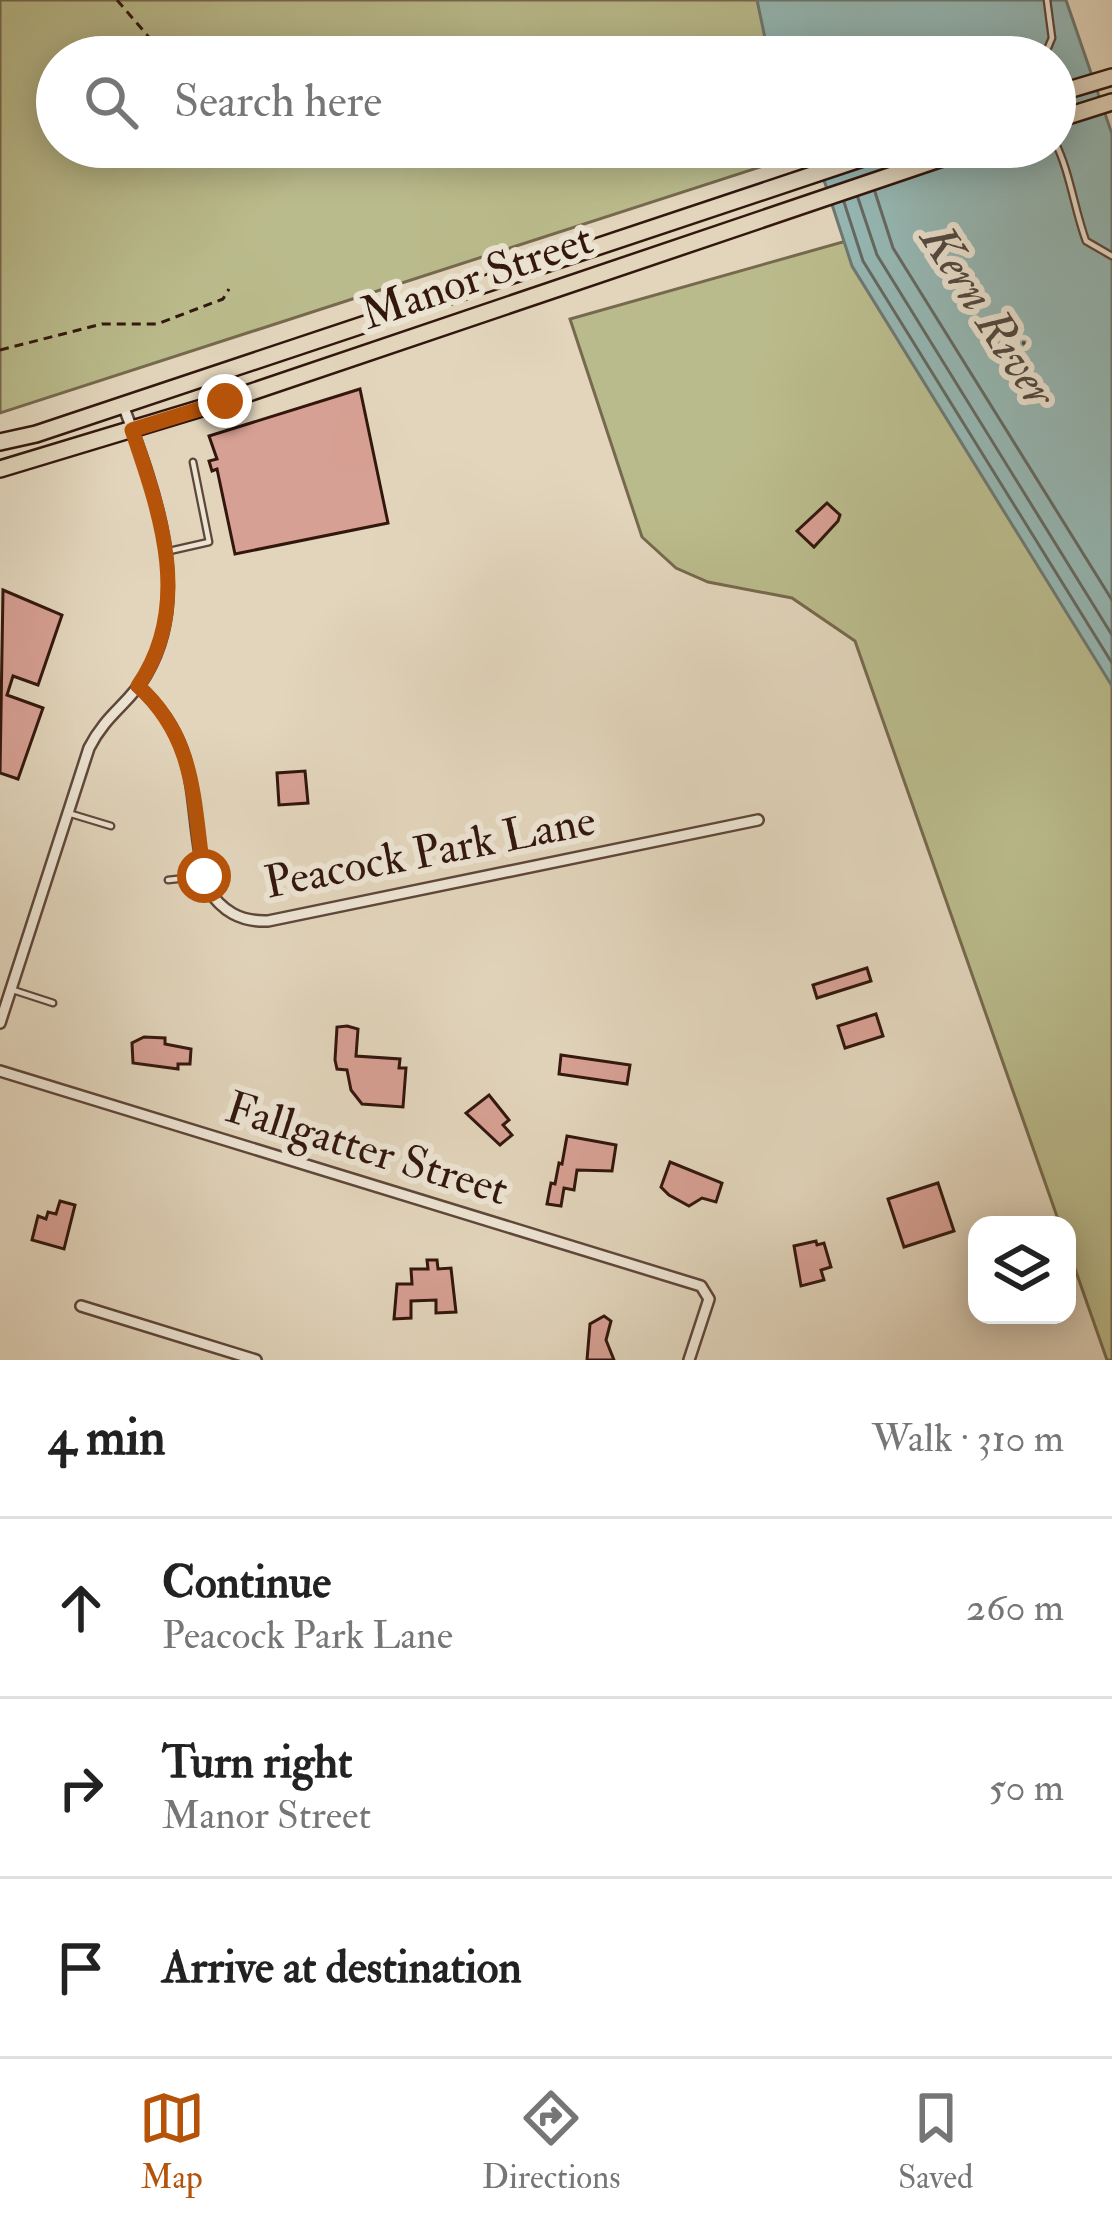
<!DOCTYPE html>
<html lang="en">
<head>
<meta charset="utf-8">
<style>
  :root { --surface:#fff; --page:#f6f6f6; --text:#222; --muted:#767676; --line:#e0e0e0; --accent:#b45309 }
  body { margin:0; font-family:"IM FELL Double Pica",serif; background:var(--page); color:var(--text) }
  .controls { position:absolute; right:36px; bottom:36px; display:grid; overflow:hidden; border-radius:24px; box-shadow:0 6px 30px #0003 }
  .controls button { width:108px; height:108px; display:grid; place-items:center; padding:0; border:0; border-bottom:3px solid var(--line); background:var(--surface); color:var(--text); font:60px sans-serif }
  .stop { position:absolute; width:36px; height:36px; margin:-27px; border:9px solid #b45309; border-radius:50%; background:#fff }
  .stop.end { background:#b45309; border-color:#fff; box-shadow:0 3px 12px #0008 }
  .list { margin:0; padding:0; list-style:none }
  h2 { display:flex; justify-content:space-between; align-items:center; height:156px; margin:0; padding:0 48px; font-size:51px }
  h2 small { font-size:39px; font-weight:400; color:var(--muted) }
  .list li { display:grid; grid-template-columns:78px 1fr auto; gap:36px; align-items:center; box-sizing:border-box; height:180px; padding:0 48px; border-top:3px solid var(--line) }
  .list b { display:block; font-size:45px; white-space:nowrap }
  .list p { margin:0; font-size:39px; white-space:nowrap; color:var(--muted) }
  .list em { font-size:39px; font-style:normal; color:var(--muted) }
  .icon { flex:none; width:66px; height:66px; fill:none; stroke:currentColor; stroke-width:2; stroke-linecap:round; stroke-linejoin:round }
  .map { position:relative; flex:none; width:1112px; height:1360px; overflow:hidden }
  .search { position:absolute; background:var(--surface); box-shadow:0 6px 30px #0003; left:36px; right:36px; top:36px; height:132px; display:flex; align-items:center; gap:30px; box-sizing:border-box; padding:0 42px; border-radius:66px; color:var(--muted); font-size:45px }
  .sheet { height:696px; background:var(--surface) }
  nav { display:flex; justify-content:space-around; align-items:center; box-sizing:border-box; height:168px; border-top:3px solid var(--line); background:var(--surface); font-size:33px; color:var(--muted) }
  nav a { display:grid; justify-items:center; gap:6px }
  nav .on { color:var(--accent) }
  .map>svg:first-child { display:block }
</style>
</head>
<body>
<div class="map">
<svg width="1112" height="1360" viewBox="0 0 1112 1360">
  <rect width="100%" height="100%" fill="#e2d5bc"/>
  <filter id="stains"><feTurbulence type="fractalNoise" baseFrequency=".00167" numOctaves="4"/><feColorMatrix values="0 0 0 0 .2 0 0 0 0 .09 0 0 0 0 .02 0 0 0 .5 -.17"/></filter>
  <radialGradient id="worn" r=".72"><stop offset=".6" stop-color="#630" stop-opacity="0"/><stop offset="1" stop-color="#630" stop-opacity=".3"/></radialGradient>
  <g fill="#babb8c" stroke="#76694d" stroke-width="3">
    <polygon points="0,0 1010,0 1016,57 57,57 57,147 822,147 0,413"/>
    <polygon points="1041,186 1112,367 1112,1360 1107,1360 1067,1246 1067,1225 1060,1225 855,641 792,598 708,582 676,568 642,537 570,319"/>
  </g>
  <polygon fill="#95b8b5" stroke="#6e7872" stroke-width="3" points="757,0 1066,0 1112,134 1112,686 852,266 825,183 802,147 1055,147 1055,57 769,57"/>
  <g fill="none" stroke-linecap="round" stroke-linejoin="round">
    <g stroke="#646862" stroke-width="3">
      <polyline points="875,192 893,248 1112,600"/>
      <polyline points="858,198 877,255 1112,635"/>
      <polyline points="844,202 863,261 1112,663"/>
    </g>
  </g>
  <g fill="#d7a094" stroke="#33170e" stroke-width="3">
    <polygon points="360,389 388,523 235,554 217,469 212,471 209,461 217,459 209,436"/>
    <polygon points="827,503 840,515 838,521 814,547 797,531"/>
    <polygon points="3,590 62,615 38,685 13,676 7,695 43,708 18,779 0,773"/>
    <polygon points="305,771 308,803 279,805 277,773"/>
    <polygon points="867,968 871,981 817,998 813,985"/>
    <polygon points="876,1014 883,1036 845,1048 838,1026"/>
    <polygon points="347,1026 358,1029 356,1056 400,1059 399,1068 406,1068 403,1107 362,1104 351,1090 347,1070 337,1069 335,1060 337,1027"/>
    <polygon points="144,1037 165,1038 165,1044 191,1049 190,1064 178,1064 178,1069 133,1063 132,1043"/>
    <polygon points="561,1055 630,1065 627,1084 559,1074"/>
    <polygon points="489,1095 509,1120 503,1125 512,1135 500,1145 466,1113"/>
    <polygon points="567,1136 616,1145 612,1171 577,1170 574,1190 564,1188 561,1206 547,1204 551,1183 555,1184 559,1163 562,1164"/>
    <polygon points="670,1162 722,1183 716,1202 702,1198 689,1206 669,1195 661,1187"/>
    <polygon points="938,1183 954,1231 904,1247 888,1199"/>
    <polygon points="60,1201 75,1205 64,1249 32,1240 38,1216 46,1219 48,1212 56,1214"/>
    <polygon points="816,1241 817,1245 824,1243 831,1267 821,1270 824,1280 801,1286 794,1246"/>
    <polygon points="427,1260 437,1260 438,1269 451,1268 456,1312 436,1313 436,1300 411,1301 411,1318 394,1319 397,1284 412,1284 411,1269 428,1269"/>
    <polygon points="604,1316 611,1321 606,1340 614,1360 587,1360 590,1324"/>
  </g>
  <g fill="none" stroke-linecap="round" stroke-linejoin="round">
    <g stroke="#5f463a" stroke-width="9">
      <g id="service">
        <polyline points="1044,57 1052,38 1047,0"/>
        <path d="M1055,142C1070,172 1074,208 1086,241L1112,256"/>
        <polyline points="165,552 209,542 193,462"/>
        <polyline points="68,813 111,826"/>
        <polyline points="168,880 204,876"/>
        <polyline points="13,990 53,1003"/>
      </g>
    </g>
    <g stroke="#5f463a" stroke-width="14">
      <g id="minor">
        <path d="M138,686C207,749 185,807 207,888C222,911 240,922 268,921L758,820"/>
        <path d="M0,1023L89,748C106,714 130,703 146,675C194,594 154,487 123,405"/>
        <polyline points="0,1071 701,1286 709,1299 689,1360"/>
        <polyline points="81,1306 256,1360"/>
      </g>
    </g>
    <g stroke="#33170e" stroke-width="20">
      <g id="primary">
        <polyline points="1055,94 1112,77"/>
        <polyline points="1055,120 1112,102"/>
        <polyline points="0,442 36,434 896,147"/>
        <polyline points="0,469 225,401 975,147"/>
      </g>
    </g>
    <g stroke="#33170e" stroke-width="3" stroke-dasharray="9 6" stroke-linecap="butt">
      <polyline points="117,0 166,57"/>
      <polyline points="0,350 102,324 157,324 223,299 229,289"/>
    </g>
    <use href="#service" stroke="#ece4d3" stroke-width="4.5"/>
    <use href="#minor" stroke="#ece4d3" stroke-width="9"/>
    <use href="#primary" stroke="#e2d5bc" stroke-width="15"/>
  </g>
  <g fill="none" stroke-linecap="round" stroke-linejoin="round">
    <path stroke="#b45309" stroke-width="15" d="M204,876C193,803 197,739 138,686C193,606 161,515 132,430L225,401"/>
  </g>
  <g text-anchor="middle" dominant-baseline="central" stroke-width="12" stroke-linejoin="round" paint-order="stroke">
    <g font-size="45" fill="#33170e" stroke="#ece4d3">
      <text transform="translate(477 277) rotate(-19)">Manor Street</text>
      <text transform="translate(430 852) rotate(-11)">Peacock Park Lane</text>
      <text transform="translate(367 1149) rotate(17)">Fallgatter Street</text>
    </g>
    <g font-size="48" font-style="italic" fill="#504740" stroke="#ece4d3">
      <text transform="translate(988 316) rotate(57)">Kern River</text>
    </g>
  </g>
  <rect width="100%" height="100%" filter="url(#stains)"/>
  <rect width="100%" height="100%" fill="url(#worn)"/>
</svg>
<div class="controls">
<button><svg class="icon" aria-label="layers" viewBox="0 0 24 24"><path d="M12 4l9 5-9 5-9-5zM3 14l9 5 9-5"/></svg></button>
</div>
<div class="stop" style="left:204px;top:876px"></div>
<div class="stop end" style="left:225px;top:401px"></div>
<div class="search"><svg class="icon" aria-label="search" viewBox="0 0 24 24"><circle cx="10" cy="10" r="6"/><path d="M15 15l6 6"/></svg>Search here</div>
</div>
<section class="sheet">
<h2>4 min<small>Walk · 310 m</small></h2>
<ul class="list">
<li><svg class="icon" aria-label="ahead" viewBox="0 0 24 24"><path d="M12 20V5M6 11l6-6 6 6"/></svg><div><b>Continue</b><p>Peacock Park Lane</p></div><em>260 m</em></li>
<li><svg class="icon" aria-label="right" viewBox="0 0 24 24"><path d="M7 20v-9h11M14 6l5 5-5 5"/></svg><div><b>Turn right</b><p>Manor Street</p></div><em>50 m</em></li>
<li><svg class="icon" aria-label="arrive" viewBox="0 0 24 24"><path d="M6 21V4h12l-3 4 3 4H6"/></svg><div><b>Arrive at destination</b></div></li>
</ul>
</section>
<nav>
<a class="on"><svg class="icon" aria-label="map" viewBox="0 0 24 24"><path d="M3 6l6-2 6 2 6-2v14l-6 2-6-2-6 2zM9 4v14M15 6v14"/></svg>Map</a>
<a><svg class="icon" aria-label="directions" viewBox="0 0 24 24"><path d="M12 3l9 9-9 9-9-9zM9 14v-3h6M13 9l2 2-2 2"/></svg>Directions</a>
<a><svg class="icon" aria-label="saved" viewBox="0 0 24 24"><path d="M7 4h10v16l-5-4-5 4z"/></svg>Saved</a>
</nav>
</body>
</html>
